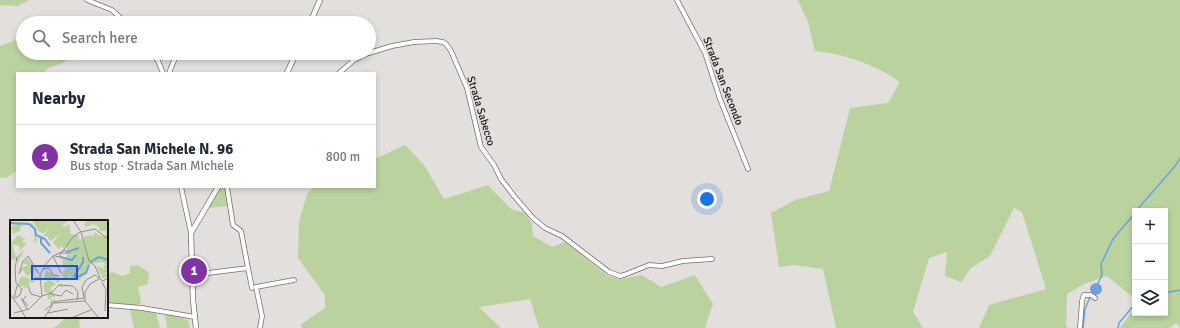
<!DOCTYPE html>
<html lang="en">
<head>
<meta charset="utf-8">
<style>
  :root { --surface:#fff; --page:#f6f6f7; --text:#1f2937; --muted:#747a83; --line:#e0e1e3; --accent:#8132a3 }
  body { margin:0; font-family:Signika,sans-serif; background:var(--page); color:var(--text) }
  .controls { position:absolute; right:12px; bottom:12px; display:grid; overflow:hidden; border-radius:0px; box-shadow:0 2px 6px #0003 }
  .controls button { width:36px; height:36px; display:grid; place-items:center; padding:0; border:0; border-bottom:1px solid var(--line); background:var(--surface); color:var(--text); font:20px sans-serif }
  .you { position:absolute; left:707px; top:199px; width:14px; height:14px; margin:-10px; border:3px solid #fff; border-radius:50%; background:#1a73e8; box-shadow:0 0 0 6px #1a73e833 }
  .badge { display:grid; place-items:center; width:26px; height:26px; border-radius:50%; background:var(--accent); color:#fff; font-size:13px; font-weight:700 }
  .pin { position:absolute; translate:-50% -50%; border:2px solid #fff; box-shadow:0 1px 4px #0006 }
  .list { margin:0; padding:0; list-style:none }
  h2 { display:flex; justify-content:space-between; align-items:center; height:52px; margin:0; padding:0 16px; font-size:17px }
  h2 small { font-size:13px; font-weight:400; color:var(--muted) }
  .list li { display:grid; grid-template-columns:26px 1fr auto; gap:12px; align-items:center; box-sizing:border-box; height:64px; padding:0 16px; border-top:1px solid var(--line) }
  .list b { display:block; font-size:15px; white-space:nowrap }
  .list p { margin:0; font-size:13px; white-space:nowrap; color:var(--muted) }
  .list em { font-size:13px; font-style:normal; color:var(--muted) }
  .icon { flex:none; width:22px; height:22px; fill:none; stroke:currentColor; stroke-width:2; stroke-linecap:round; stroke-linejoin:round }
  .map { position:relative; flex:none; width:1180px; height:328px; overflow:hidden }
  .search { position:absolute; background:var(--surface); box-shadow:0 2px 6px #0003; left:16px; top:16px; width:360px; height:44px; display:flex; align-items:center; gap:10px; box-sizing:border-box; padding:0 14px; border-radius:22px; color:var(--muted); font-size:15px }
  .panel { position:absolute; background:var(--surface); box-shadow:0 2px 6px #0003; left:16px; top:72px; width:360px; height:116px; border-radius:0px }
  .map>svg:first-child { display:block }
</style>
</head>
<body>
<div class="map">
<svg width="1180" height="328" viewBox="0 0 1180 328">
  <rect width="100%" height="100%" fill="#e3dfdc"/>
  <g fill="#bad39e">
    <polygon points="0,0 29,0 18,6 0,5"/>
    <path d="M798,0H1180V328L1176,323L1170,328H1120L1135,307V313H1165V211H1135V299L1107,276L1084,284L1067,294L1066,326L1068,328H979L989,305L1046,289L1022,212L1014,208L990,256L971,268L961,282L945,276L947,252L929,258L913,312L923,328H836L823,269L794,265L779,267L771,213L795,200L829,191L850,108L888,103L900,82C877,65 843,54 815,51L808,22Z"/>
    <polygon points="23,35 23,53 66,53 71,58 63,63 48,68 44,73 17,73 17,171 8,177 0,178 0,46 13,41"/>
    <polygon points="405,145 424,165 444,199 488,185 511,209 525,213 532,224 533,236 552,247 565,242 608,276 621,279 642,275 661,287 695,275 713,304 705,328 539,328 530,299 479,307 501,328 303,328 300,325 325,308 325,295 298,258 299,222 307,194 314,187 375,187 375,158 377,158"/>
    <polygon points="221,187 225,187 228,206 209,208"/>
    <path d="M136,265C141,266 144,270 149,272L148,284L138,287L141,301L140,304L136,305L107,304V275L112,272L122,276L130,273V266Z"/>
    <polygon points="130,309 156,313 160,328 134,328"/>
    <polygon points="165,315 172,315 188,320 190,328 167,328"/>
    <polygon points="66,317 82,317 79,321 80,328 53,328 57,326"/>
  </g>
  <circle fill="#6ca1df" cx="1096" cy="289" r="6"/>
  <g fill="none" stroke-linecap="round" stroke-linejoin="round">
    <g stroke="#6ca1df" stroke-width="1.5">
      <polyline points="1136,211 1176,165 1180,158"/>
      <polyline points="1097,285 1102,275 1101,264 1113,239 1135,213"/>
      <polyline points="1165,293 1180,290"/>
      <polyline points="1083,328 1085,309 1090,297"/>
      <polyline points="1118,328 1119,323 1135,304"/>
    </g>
    <g stroke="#736f6d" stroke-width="5.5">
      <g id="minor">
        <polyline points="87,0 112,10 126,23"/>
        <polyline points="677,0 705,53 720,99 748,169"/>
        <polyline points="189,23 191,20"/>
        <polyline points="152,53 158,61 163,73"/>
        <polyline points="369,53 392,46 414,42 436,41 443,42 446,44 451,51 467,88 481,147 494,165 501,179 514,196 533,218 545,228 562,236 609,272 620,276 624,275 649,265 662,266 683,261 712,259"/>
        <polyline points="169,73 177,53"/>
        <polyline points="339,73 354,60 368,53"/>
        <polyline points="181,187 191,233"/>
        <polyline points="248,268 252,288"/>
        <polyline points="192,275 248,268 241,231 233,225 227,187"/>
        <polyline points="107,305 142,308 195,317"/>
        <polyline points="260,328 262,316 256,287 294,280"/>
        <polyline points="1080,328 1082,301 1084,295 1091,295 1095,298"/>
      </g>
    </g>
    <g stroke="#736f6d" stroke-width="6">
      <g id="tertiary">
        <polyline points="310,23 320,0"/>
        <polyline points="287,73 296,53"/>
        <polyline points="196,328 193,300 191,233 218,187"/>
      </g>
    </g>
    <use href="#minor" stroke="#fff" stroke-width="4"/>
    <use href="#tertiary" stroke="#fff" stroke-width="4.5"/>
  </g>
  <g text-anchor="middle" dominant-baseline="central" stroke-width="3" stroke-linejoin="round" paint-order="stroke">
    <g font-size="11" fill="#171615" stroke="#e3dfdc">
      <text transform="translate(723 81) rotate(69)">Strada San Secondo</text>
      <text transform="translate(481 111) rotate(73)">Strada Sabecco</text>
    </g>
  </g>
  <g transform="translate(10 220)">
    <rect width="98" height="98" fill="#e3dfdc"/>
    <path d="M0,0H9L1,1L5,4L12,2L23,4L27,20L25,23L24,10L19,5L9,4L13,5L10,7V11L3,14L1,7L6,5L0,4ZM22,0H59L52,5L55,7L59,4L61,14L69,15L68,19H72L74,25L76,26L73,17L80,15L83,17L85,12L90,16H96L97,11H90L89,7L83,4L76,7L74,4L77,2L76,0H98V19L95,20H98V52L96,53L98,57L93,58L87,48L88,46L95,50L93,47L96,44L92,42L81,44L69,61L64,57L60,62L61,54L55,61L52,54L56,49L53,48L52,40L57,39V34L63,35L61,31L63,28L51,33L57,30L56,25L53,28L51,25L49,30L43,22L51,13L40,21L37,16H33L40,8L34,13L29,12ZM8,15L15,19L12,22L17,23L10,31L9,26L2,24L6,37L14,30L8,43L6,39L0,40V18L2,22ZM17,38L24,46L20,48L28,49L29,52L27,50L17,56L13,50L10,54L11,48L18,45L13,43ZM36,50L50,60L48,63L42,58L41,61L48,65L53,64L52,68L46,64L41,67L40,71L42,70L45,77H39L43,80L44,78L45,81L38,79V73L34,72V62H38L34,59ZM28,56L30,60L27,58L23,63L18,61L20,64L14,69L13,64L10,70L8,63L11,57H16L21,60Z" fill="#bad39e"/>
    <path fill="none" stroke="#6ca1df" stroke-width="2" d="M0,3L19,4L25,9L26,15L35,19L40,26M31,18V23L40,33M56,32L69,28M50,37L62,40L66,35M80,42L89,37L98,40M64,57L73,42V37M65,58L76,53L79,45"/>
    <path fill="none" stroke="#918f8c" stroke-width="1" d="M63,0L71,12M71,12L79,41L85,46L90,58M71,12L85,9L98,19M52,32L62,18L70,12M43,36L51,53M45,36L50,37V33H62M33,49L39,48L43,55L49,56M9,54L13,41L18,36L29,54M92,62L96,70L95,91M18,66L21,74L31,77M63,66L68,72L67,80M0,74L12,91L4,93M41,74L51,76L56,70L63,74M16,76L13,80L18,86M32,76L41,73L49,65L63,66M4,78L7,66H9L6,63L5,49L7,37M5,78L10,75L12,68M11,78L17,89M19,89L32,76L30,55L35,45L43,36L56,30M35,90L44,83L75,81M38,93L58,89M15,97L12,91L19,89M88,97L75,81V72L80,64L89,59M34,98L42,86L41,82L74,78L72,67L76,60L85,55L93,61L98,58M61,98L81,90"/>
    <path fill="#1d4ed8" fill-opacity="0.15" stroke="#1d4ed8" stroke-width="2" d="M22,46H67V59H22Z"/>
    <rect width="98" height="98" fill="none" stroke="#171615" stroke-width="2"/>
  </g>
</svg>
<div class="controls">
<button>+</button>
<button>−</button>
<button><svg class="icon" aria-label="layers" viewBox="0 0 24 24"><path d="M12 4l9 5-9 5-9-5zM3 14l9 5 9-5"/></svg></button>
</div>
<div class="you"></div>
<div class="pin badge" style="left:194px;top:271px">1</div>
<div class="search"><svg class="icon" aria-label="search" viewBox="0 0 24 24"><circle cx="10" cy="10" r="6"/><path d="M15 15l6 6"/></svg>Search here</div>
<section class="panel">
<h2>Nearby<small></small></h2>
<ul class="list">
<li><span class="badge">1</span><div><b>Strada San Michele N. 96</b><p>Bus stop · Strada San Michele</p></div><em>800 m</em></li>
</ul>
</section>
</div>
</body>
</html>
